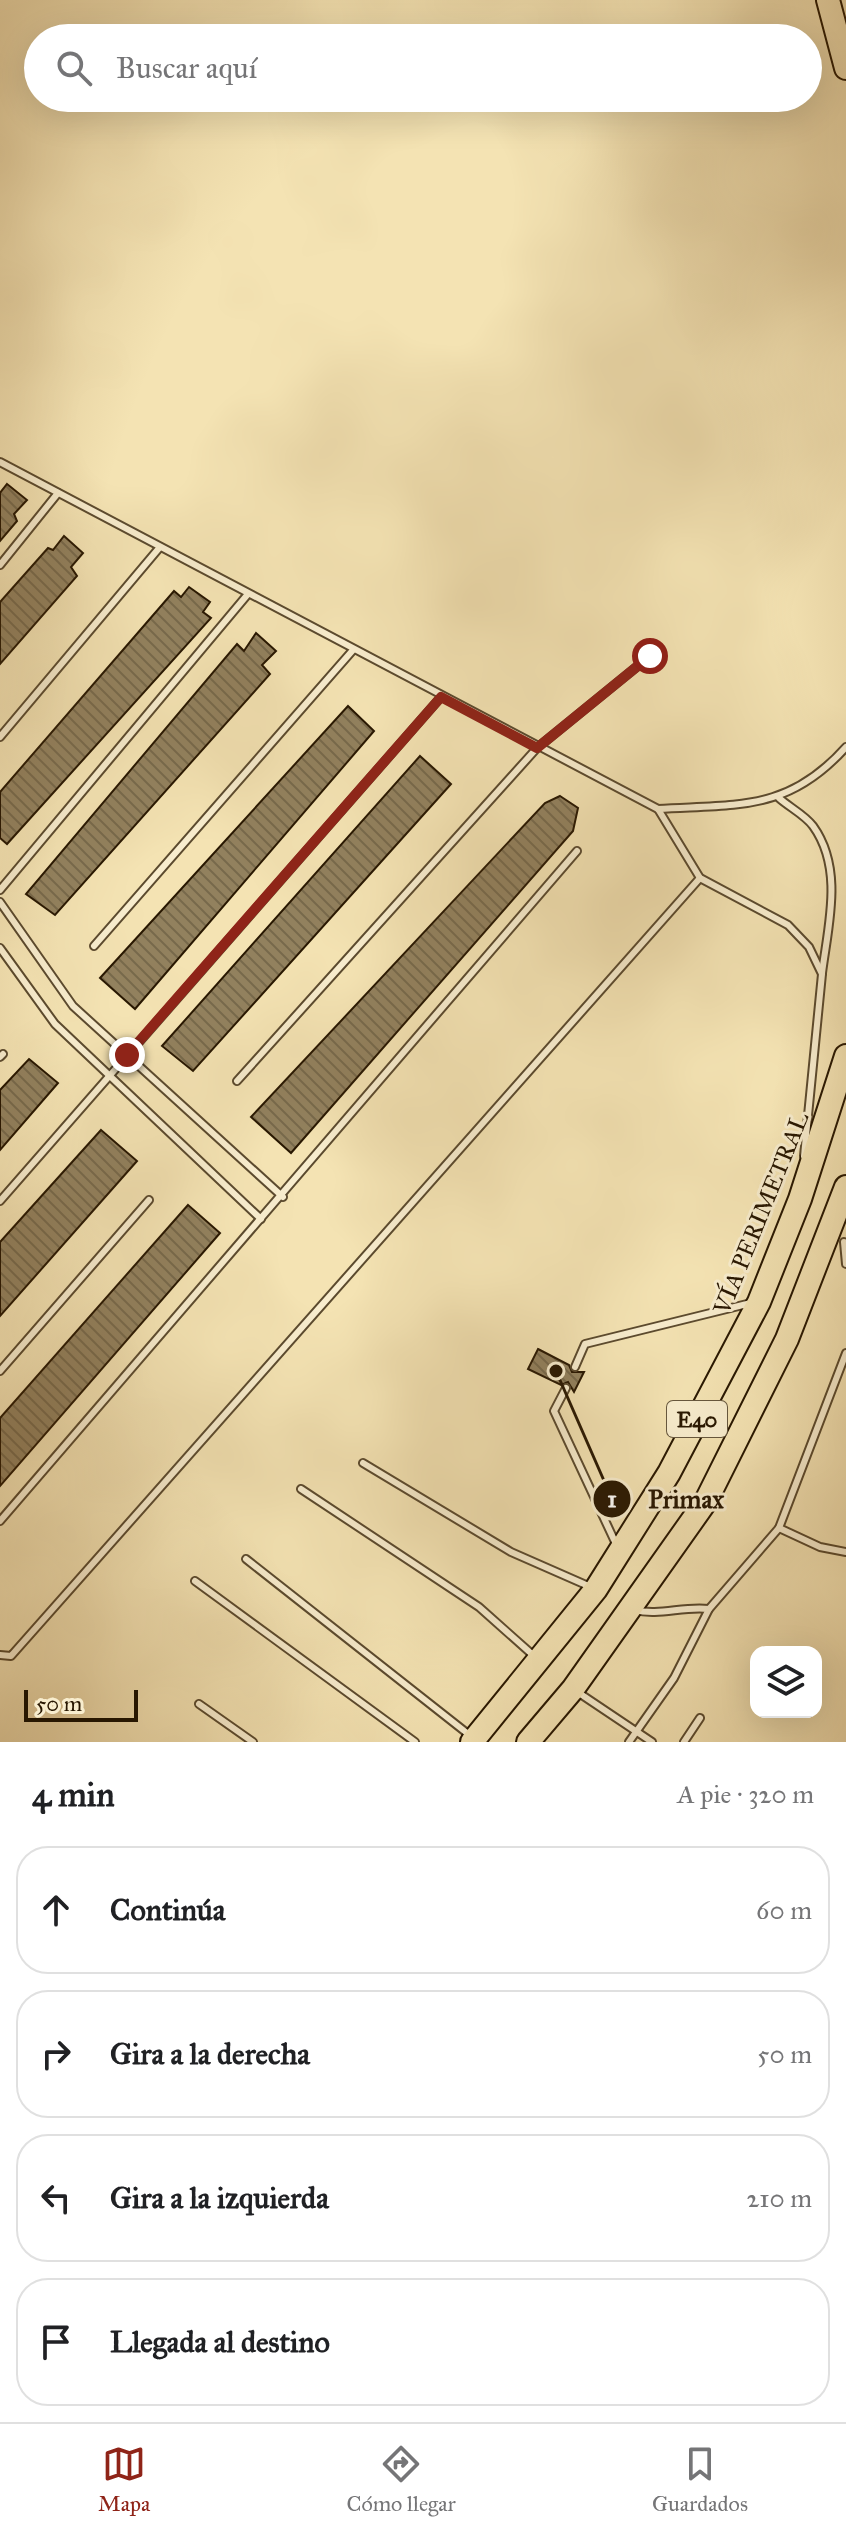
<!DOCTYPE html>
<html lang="es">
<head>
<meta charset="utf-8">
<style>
  :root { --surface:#fff; --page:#f2f2f2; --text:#202124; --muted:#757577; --line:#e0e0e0; --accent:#8f2418 }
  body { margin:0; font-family:"IM FELL Great Primer",serif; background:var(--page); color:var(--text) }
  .controls { position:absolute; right:24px; bottom:24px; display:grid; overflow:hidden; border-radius:16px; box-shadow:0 8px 32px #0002 }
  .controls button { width:72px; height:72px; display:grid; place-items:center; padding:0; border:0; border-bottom:2px solid var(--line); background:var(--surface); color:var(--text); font:40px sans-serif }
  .scale { position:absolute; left:24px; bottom:20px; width:114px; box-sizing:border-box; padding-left:8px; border:4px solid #281701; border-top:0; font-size:22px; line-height:28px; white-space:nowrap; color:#281701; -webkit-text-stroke:6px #f8edce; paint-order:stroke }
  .stop { position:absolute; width:24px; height:24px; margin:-18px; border:6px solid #8f2418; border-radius:50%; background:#fff }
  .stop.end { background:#8f2418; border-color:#fff; box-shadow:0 2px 8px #0008 }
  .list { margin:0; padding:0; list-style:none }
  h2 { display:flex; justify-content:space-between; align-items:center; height:104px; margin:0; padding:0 32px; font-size:34px }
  h2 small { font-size:26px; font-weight:400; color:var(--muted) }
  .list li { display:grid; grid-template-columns:52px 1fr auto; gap:24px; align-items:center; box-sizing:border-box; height:128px; margin:0 16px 16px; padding:0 16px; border:2px solid var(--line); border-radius:32px }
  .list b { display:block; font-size:30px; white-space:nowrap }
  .list em { font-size:26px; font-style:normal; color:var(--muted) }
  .icon { flex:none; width:44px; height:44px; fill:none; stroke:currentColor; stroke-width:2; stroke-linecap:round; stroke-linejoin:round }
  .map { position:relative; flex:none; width:846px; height:1742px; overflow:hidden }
  .search { position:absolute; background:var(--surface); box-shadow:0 8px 32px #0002; left:24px; right:24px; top:24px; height:88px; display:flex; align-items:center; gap:20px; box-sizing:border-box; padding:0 28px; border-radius:44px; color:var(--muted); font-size:30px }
  .sheet { height:680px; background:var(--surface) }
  nav { display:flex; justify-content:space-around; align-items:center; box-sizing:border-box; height:112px; border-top:2px solid var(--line); background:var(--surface); font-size:22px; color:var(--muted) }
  nav a { display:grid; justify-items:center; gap:4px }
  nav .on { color:var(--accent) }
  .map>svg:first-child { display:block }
</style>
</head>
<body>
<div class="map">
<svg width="846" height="1742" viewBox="0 0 846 1742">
  <defs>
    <pattern id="building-back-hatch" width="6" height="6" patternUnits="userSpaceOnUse" patternTransform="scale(2)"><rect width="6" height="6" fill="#92815e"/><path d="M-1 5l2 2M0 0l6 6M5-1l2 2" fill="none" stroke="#77694b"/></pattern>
  </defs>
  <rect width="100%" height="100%" fill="#f4e3b3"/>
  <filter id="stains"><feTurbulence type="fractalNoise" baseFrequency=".0025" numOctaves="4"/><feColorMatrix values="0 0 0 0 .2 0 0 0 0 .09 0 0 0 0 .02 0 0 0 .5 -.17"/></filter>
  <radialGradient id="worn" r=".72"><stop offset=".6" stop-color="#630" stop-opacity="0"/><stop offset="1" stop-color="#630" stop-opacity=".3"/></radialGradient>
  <g fill="url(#building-back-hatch)" stroke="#281701" stroke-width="2">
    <polygon points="7,484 27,500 14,514 17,521 0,541 0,493"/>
    <polygon points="64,536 83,553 71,567 77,576 0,664 0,602 48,548 53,550"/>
    <polygon points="189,587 210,602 203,612 211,618 7,844 0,838 0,792 174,591 181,597"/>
    <polygon points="256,633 276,651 262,665 270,674 55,915 26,894 237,644 244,651"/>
    <polygon points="348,706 374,731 135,1009 100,978"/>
    <polygon points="420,756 451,784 193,1071 162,1046"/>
    <polygon points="560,796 578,808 573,831 291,1153 251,1117 545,803"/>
    <polygon points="29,1059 58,1083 0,1150 0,1090"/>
    <polygon points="101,1130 137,1161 0,1316 0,1242"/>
    <polygon points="188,1205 220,1233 0,1486 0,1418"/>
    <polygon points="538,1349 569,1365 572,1372 584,1372 574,1392 568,1382 561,1385 528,1369"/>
  </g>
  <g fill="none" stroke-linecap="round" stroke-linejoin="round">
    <g stroke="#5b4a2e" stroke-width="10">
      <g id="lane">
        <polyline points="0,462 658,809 700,878 788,925 809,947 822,974 804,1156"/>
        <polyline points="0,565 58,493"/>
        <polyline points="0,737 160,547"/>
        <path d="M779,798C789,807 805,815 813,826C844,869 828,926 822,973"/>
        <path d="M658,809C738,804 788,812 846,747"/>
        <polyline points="0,890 248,594"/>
        <polyline points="0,902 73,1006 283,1197"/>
        <polyline points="94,946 353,650"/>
        <polyline points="0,948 55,1024 261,1219"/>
        <polyline points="0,1057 3,1054"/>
        <polyline points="237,1081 537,748 650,656"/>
        <polyline points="0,1201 441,697"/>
        <polyline points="844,1242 846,1264"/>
        <polyline points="846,1353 779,1528 820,1547 846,1552"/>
        <polyline points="575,1367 585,1344 751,1303"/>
        <polyline points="0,1371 149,1200"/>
        <polyline points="566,1388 554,1411 616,1544"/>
        <polyline points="363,1463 511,1552 593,1588"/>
        <polyline points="301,1489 479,1607 534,1656"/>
        <polyline points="0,1521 577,851"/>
        <polyline points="246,1559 472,1737"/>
        <polyline points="195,1581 415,1742"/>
        <path d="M634,1610C660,1616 682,1606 709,1609"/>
        <polyline points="0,1655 11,1656 700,878"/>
        <polyline points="576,1691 652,1742"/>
        <polyline points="199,1704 253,1742"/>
        <polyline points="629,1742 674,1678 709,1609 779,1528"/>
        <polyline points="684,1742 700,1718"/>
      </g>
    </g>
    <g stroke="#281701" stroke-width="26">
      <g id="highway">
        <polyline points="828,0 846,68"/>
        <polyline points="472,1742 596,1589 669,1473 759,1302 800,1199 846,1056"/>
        <polyline points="528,1742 573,1689 706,1501 787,1339 846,1187"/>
      </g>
    </g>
    <use href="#lane" stroke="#f8edce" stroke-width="6"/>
    <use href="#highway" stroke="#f4e3b3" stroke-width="22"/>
  </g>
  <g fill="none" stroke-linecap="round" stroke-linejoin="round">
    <polyline stroke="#8f2418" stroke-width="10" points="127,1055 441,697 537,748 650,656"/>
  </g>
  <g text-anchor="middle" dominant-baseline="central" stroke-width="6" stroke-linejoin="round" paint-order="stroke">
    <rect fill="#f8edce" stroke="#66573e" stroke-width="2" x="667" y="1401" width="60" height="36" rx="6"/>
    <g font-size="22" font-weight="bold" fill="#281701">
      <text x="697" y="1419">E40</text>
    </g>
    <g font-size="24" fill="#281701" stroke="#f8edce">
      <text transform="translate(761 1213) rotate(-68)">VÍA PERIMETRAL</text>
    </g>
  </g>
  <path fill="none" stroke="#281701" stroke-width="3" d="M556 1371L612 1499"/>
  <g fill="#281701" stroke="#f8edce" stroke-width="3">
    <circle cx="556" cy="1371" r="8"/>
    <circle cx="612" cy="1499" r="20"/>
  </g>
  <g font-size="24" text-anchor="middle" font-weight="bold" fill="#fff">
    <text x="612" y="1507">1</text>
  </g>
  <g font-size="26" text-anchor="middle" font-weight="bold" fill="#281701" stroke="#f8edce" stroke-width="6" stroke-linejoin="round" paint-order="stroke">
    <text x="686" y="1508">Primax</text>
  </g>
  <rect width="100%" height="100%" filter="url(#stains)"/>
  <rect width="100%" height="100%" fill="url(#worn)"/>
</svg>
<div class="controls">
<button><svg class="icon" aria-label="layers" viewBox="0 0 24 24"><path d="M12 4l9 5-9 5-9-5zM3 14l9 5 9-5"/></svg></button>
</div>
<div class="scale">50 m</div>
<div class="stop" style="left:650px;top:656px"></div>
<div class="stop end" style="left:127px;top:1055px"></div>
<div class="search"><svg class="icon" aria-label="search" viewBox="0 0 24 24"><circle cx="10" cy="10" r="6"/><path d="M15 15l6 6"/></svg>Buscar aquí</div>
</div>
<section class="sheet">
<h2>4 min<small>A pie · 320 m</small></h2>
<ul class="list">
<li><svg class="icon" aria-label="ahead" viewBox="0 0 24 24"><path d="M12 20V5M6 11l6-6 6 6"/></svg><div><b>Continúa</b></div><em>60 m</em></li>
<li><svg class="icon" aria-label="right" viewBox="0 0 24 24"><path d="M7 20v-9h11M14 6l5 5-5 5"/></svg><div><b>Gira a la derecha</b></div><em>50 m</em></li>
<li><svg class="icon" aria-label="left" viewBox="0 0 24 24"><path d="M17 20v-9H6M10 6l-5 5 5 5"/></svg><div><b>Gira a la izquierda</b></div><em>210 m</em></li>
<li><svg class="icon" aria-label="arrive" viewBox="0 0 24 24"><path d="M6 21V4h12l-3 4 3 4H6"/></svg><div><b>Llegada al destino</b></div></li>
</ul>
</section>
<nav>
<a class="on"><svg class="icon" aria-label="map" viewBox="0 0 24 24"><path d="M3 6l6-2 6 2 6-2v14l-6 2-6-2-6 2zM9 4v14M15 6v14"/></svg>Mapa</a>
<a><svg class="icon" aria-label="directions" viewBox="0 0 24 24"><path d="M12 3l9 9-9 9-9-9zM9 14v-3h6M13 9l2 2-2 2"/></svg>Cómo llegar</a>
<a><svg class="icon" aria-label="saved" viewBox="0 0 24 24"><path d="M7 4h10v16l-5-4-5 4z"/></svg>Guardados</a>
</nav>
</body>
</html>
